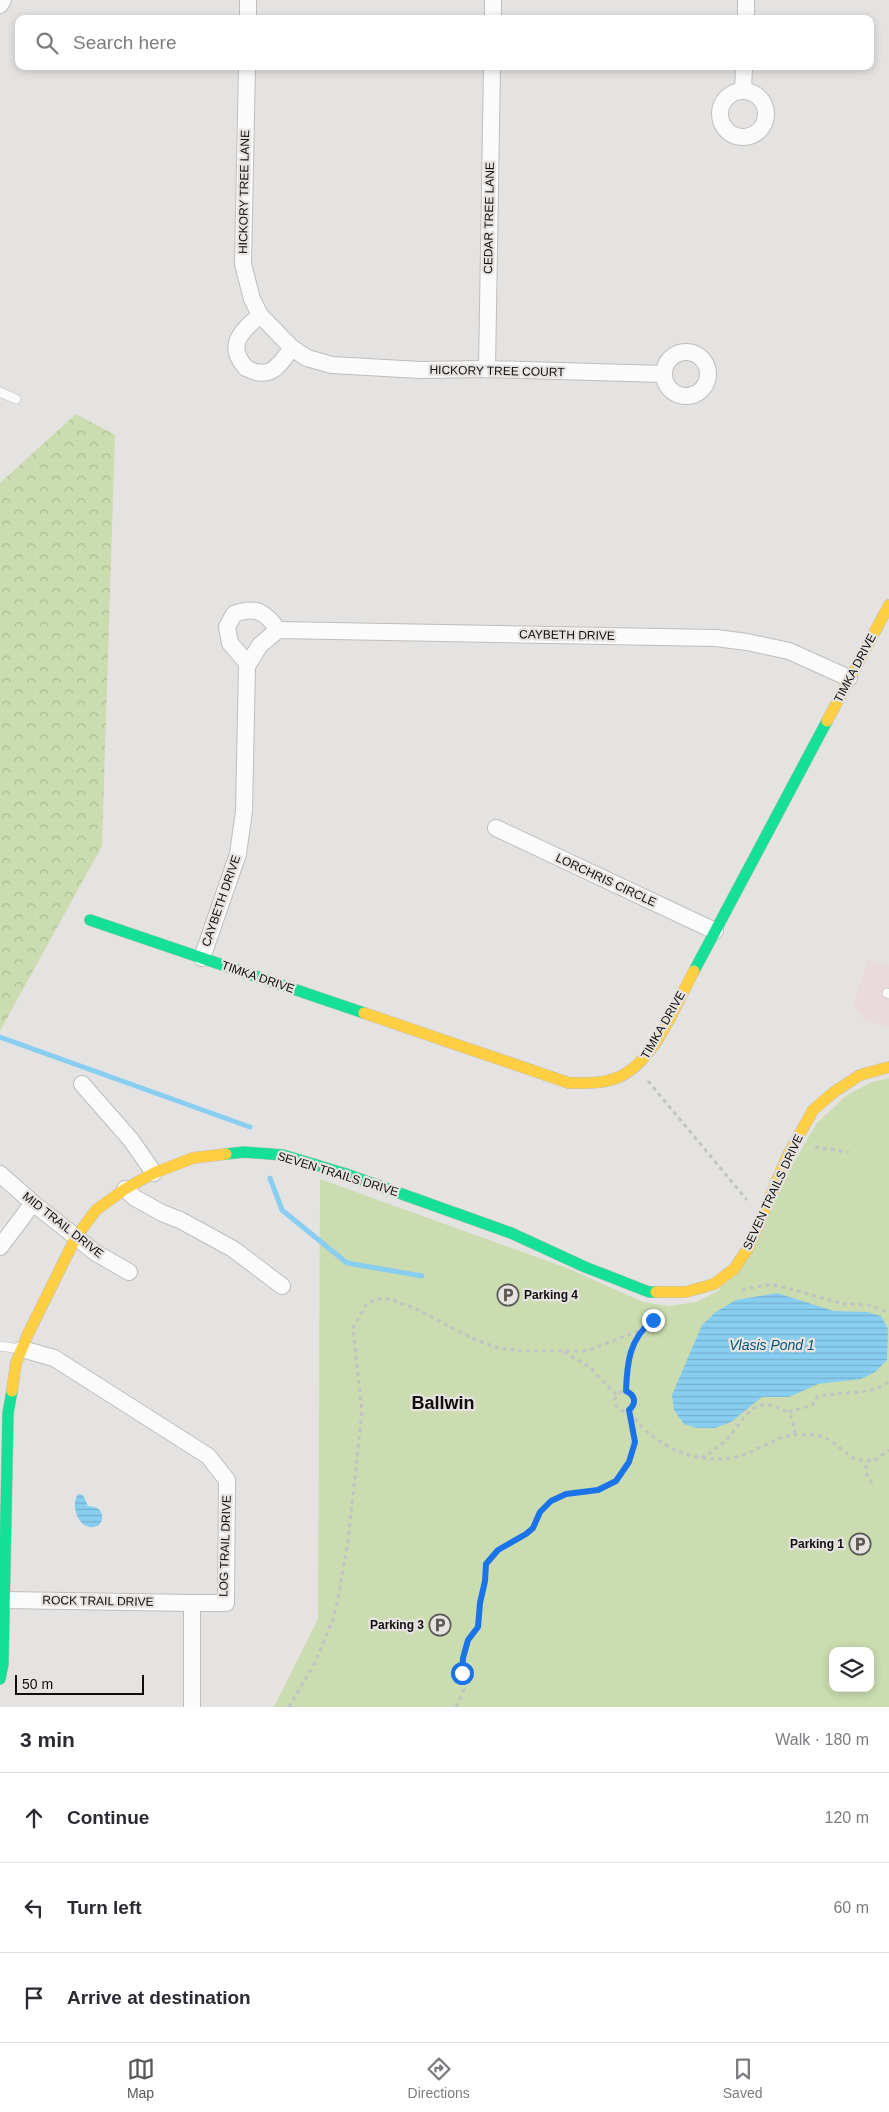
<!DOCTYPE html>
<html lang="en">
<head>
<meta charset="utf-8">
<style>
  :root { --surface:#fff; --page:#f2f2f3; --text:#2b2b33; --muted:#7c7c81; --line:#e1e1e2; --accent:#5b5958 }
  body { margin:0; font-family:Helvetica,sans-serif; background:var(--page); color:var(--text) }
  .controls { position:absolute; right:15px; bottom:15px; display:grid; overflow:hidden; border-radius:10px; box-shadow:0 2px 8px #0003 }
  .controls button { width:45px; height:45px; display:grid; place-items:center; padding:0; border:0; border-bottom:1px solid var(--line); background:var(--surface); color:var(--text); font:25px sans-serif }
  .scale { position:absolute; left:15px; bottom:12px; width:129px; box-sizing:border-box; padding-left:5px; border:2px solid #100f0e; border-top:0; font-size:14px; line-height:18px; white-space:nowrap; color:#100f0e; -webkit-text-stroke:4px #e6e3e1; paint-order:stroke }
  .stop { position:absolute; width:15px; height:15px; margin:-11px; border:4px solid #1a73e8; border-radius:50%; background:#fff }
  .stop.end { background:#1a73e8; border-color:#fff; box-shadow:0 1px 5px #0008 }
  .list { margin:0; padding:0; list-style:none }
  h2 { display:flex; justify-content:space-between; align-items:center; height:65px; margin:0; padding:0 20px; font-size:21px }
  h2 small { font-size:16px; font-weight:400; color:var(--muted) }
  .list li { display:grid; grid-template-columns:32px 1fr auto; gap:15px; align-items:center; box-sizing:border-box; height:90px; padding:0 20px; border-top:1px solid var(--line) }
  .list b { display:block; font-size:19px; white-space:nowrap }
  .list em { font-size:16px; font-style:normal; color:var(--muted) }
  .icon { flex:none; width:28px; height:28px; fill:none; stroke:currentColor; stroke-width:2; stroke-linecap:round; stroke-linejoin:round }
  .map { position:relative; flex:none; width:889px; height:1707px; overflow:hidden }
  .search { position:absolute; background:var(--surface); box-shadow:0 2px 8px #0003; left:15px; right:15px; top:15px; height:55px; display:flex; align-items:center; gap:12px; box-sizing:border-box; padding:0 18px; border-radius:10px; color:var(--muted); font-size:19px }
  .sheet { height:335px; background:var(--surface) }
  nav { display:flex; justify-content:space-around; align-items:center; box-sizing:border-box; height:70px; border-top:1px solid var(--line); background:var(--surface); font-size:14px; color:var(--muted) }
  nav a { display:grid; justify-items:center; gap:2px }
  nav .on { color:var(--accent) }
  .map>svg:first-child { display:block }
</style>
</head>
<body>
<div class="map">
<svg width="889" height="1707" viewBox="0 0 889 1707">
  <defs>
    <pattern id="forest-crowns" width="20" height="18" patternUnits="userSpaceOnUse" patternTransform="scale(1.25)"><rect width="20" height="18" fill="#cbdcb0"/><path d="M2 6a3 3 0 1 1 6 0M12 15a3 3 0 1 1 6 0" fill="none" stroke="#adbc96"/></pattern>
    <pattern id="water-rules" width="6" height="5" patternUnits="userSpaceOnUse" patternTransform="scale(1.25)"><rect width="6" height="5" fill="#88cef1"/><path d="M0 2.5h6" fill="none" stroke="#74b0cd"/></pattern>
  </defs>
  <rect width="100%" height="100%" fill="#e5e3e2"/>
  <polygon fill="#e9dadb" points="868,959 889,965 889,1027 864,1020 854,1004"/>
  <polygon fill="url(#forest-crowns)" points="76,414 115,435 102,846 0,1031 0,483"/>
  <path fill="#cbdcb0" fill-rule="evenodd" d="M889,1078V1707H274L318,1619L320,1179L567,1268L643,1302L669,1306L696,1302L718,1291L817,1123L847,1095L872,1082ZM833,1651H870V1688H833Z"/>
  <g fill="url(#water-rules)">
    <polygon points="777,1293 834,1311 867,1312 881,1316 888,1329 887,1360 875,1372 861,1379 818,1384 789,1397 762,1397 731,1422 715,1428 697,1428 684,1424 674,1410 672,1395 702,1325 716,1312 736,1300"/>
    <path d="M78,1494L83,1495L88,1506C98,1507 103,1510 102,1520L99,1525C81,1535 69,1508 78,1494Z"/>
  </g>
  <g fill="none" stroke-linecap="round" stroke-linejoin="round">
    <g stroke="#88cef1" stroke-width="5">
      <polyline points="0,1037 250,1127"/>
      <polyline points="270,1178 282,1210 347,1263 422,1276"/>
    </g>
    <g stroke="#bfbebd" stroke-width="10">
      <g id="lane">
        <polyline points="0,392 16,399"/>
        <polyline points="887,993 889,994"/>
        <polyline points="0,1346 20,1349"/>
      </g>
    </g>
    <g stroke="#bfbebd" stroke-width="18">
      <g id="street">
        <polyline points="0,5 3,0"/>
        <polyline points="248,19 248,0"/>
        <polyline points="493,19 493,0"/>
        <polyline points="746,19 746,0"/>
        <polyline points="247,66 243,264 252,299 260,315 292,348 307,358 332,365 420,370 487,369 663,374"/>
        <polyline points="743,91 744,66"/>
        <circle cx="743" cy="114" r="23"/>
        <path d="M260,315C242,331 225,345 246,368C271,381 278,366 292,348"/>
        <circle cx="686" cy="374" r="22"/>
        <polyline points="487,369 492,66"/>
        <path d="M248,664L230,643L227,627L234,614C255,606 265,611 278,630"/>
        <polyline points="496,828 715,931"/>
        <polyline points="202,958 238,854 244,811 247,666 260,645 278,630 716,638 747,642 789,651 849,678"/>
        <polyline points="82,1084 131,1140 154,1173"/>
        <polyline points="0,1174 33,1203 96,1253 129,1272"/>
        <polyline points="125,1189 135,1198 162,1213 180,1220 233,1249 282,1286"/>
        <polyline points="0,1247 33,1203"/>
        <polyline points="22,1349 54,1358 208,1456 227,1480 226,1603 192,1603 192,1707"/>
        <polyline points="4,1600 192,1603"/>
      </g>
    </g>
    <g stroke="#bfbebd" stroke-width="12">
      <g id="fast">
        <polyline points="90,920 364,1013"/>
        <polyline points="694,971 827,721"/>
        <polyline points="226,1154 244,1152 283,1155 346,1174 511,1233 585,1267 649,1292 656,1292"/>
        <polyline points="0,1679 3,1664 8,1413 12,1391"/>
      </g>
    </g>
    <g stroke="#bfbebd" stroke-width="12">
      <g id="slow">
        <polyline points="827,721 889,605"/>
        <path d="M364,1013L569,1083C586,1083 603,1084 619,1077C655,1061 676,1004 694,971"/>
        <polyline points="656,1292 686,1292 714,1284 734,1269 749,1247 787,1157 813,1110 834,1092 860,1075 889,1067"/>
        <polyline points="12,1391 16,1363 28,1334 76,1237 96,1210 125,1189 154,1173 193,1158 226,1154"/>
      </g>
    </g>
    <g stroke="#c3c3c2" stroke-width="3" stroke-dasharray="4 4" stroke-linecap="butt">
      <polyline points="648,1081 747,1200"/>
      <polyline points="815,1147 849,1152"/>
      <polyline points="742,1290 765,1285 779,1286 844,1304 870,1305 889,1313"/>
      <polyline points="564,1352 591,1368 617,1396"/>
      <path d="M626,1391C627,1366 630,1353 641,1330"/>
      <circle cx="625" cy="1401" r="10"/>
      <path d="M630,1412C655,1449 705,1470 748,1453C773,1443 782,1432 813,1435C834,1437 839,1451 856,1459C861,1461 869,1460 874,1461L889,1450"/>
      <path d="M795,1434L793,1421L788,1412L813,1405L817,1397C839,1390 873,1397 889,1381"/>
      <path d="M701,1458C712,1452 721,1446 729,1437C738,1427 747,1408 762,1405C771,1404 779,1408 788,1412"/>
      <polyline points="866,1465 867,1477 874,1485"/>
      <polyline points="289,1707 316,1661 333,1619 337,1604 348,1541 362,1411 353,1328 366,1305 375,1299 390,1299 414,1308 476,1340 498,1348 522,1351 587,1351 641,1330 653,1320 660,1312"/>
      <polyline points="456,1707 464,1690 463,1658 468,1639 477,1627 479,1603 485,1581 485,1564 498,1550 526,1534 533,1528 540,1512 551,1501 567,1494 598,1490 616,1481 629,1462 635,1442 629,1410"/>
    </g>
    <use href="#lane" stroke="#fbfbfb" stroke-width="9"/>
    <use href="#street" stroke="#fbfbfb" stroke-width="16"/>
    <use href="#fast" stroke="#16e098" stroke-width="11"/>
    <use href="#slow" stroke="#ffcf43" stroke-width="11"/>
  </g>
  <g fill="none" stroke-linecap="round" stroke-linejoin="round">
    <path stroke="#1a73e8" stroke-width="6" d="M462,1673L463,1658L468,1640L478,1627L480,1603L485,1581L486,1564L498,1550L526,1534L533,1528L540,1512L551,1501L566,1494L598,1490L616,1481L629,1462L635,1442L629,1410C637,1403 635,1395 626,1391C627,1363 629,1339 653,1320"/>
  </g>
  <defs>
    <g id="parking-ring" transform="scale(1.125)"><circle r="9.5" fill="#e6e3e1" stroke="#5b5958" stroke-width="1.5"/><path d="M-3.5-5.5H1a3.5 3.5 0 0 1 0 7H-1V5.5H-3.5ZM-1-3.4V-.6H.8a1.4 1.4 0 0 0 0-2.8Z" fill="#5b5958"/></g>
  </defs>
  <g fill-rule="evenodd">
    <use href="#parking-ring" x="508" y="1295"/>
    <use href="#parking-ring" x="860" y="1544"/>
    <use href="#parking-ring" x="440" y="1625"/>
  </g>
  <g text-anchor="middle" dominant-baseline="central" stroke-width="4.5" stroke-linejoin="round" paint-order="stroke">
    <g font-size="12" fill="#100f0e" stroke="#e6e3e1">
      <text transform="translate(244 192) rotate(-89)">HICKORY TREE LANE</text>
      <text transform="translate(489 218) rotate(-89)">CEDAR TREE LANE</text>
      <text transform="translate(497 371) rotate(1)">HICKORY TREE COURT</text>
      <text transform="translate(567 635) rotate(1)">CAYBETH DRIVE</text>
      <text transform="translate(855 668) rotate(-62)">TIMKA DRIVE</text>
      <text transform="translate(606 880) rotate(25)">LORCHRIS CIRCLE</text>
      <text transform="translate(221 901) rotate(-71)">CAYBETH DRIVE</text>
      <text transform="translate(258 977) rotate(19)">TIMKA DRIVE</text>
      <text transform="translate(663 1025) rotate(-60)">TIMKA DRIVE</text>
      <text transform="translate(338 1174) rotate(17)">SEVEN TRAILS DRIVE</text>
      <text transform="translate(773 1192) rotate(-65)">SEVEN TRAILS DRIVE</text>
      <text transform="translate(63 1225) rotate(38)">MID TRAIL DRIVE</text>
      <text transform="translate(225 1546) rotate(-88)">LOG TRAIL DRIVE</text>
      <text transform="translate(98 1601) rotate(1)">ROCK TRAIL DRIVE</text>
    </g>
    <g font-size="12" font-weight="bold" fill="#100f0e" stroke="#e6e3e1" text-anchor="end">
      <text x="524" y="1295" text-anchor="start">Parking 4</text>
      <text x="844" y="1544">Parking 1</text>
      <text x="424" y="1625">Parking 3</text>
    </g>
    <g font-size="14" font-style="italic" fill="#005779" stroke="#e6e3e1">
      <text x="772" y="1345">Vlasis Pond 1</text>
    </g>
    <g font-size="18" font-weight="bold" fill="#100f0e" stroke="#e6e3e1">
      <text x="443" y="1403">Ballwin</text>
    </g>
  </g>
</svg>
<div class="controls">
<button><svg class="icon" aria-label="layers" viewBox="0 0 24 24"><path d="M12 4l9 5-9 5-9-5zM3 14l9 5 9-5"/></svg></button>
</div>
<div class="scale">50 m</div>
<div class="stop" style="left:462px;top:1673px"></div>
<div class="stop end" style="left:653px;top:1320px"></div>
<div class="search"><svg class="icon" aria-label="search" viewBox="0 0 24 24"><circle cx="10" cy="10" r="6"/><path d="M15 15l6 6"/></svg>Search here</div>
</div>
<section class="sheet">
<h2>3 min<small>Walk · 180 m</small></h2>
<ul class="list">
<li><svg class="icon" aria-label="ahead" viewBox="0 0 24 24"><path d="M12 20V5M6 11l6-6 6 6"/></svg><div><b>Continue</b></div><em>120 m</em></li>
<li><svg class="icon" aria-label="left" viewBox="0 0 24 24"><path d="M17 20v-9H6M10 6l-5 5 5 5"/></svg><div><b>Turn left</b></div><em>60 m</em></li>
<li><svg class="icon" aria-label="arrive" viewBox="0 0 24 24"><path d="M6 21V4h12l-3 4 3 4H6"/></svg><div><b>Arrive at destination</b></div></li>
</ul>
</section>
<nav>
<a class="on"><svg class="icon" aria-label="map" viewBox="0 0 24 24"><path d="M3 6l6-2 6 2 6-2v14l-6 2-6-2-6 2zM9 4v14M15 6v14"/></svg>Map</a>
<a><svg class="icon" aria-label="directions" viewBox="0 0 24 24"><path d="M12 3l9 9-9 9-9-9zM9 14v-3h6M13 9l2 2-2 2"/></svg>Directions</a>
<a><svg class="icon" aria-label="saved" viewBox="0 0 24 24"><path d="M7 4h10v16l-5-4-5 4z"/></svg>Saved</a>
</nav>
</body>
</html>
